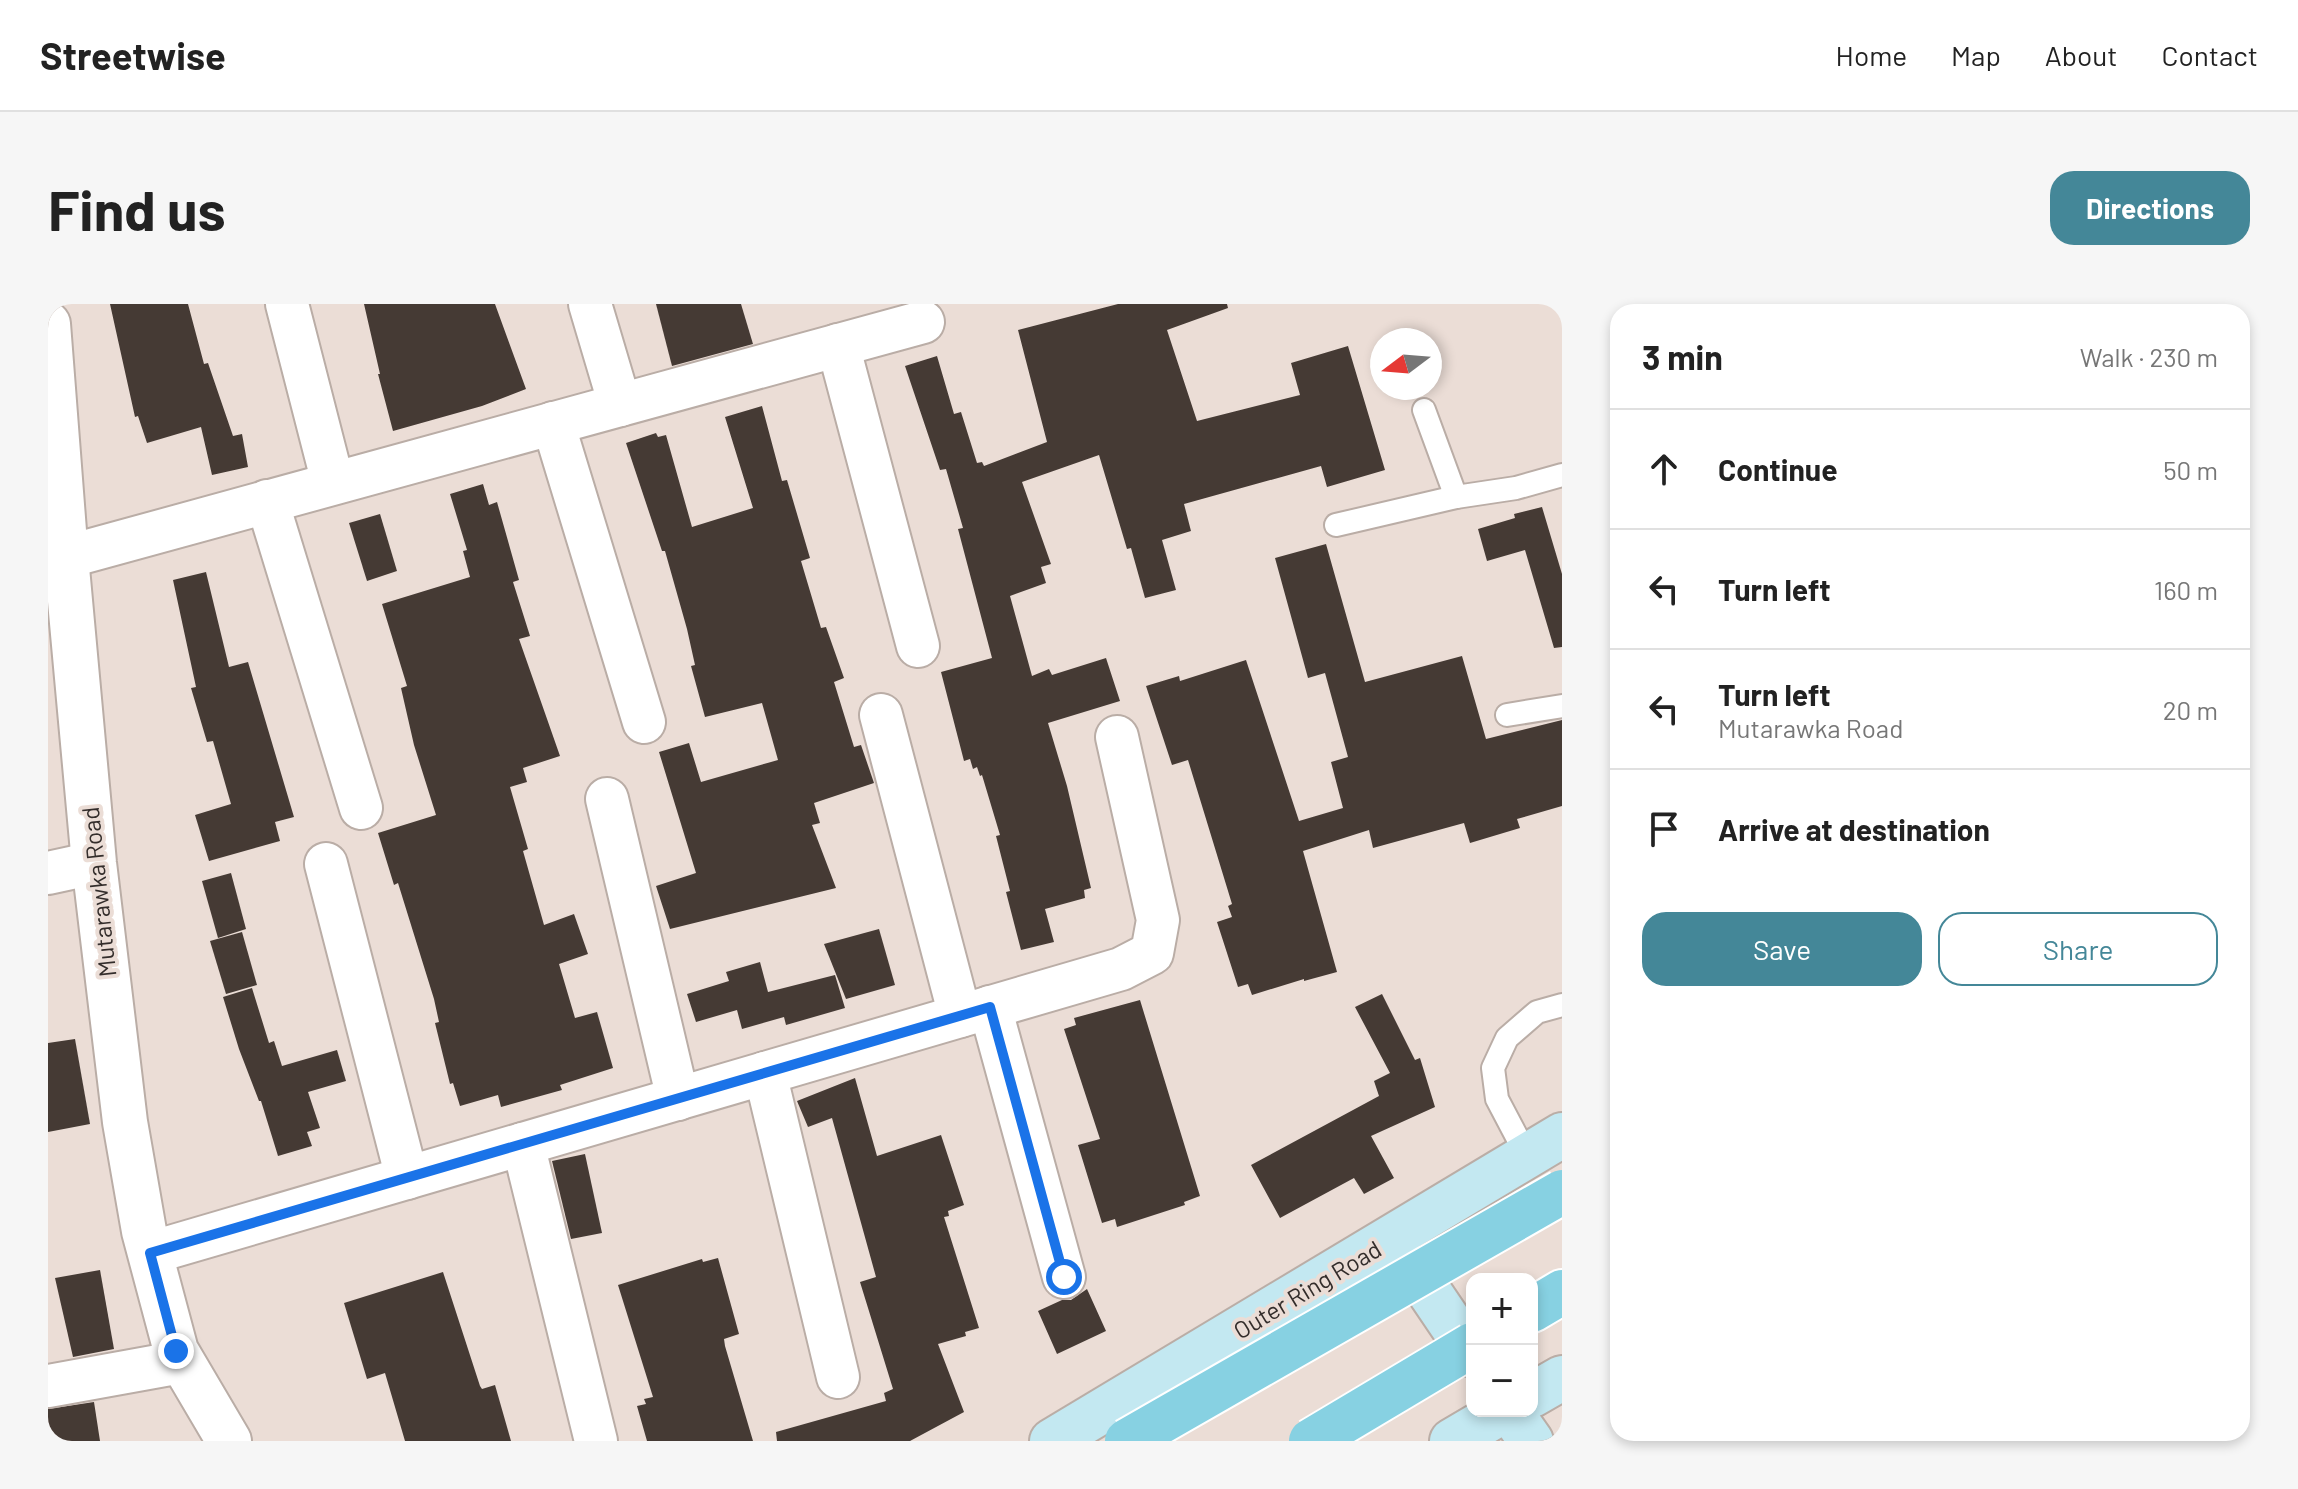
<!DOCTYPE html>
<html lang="en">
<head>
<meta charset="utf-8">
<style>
  :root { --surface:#fff; --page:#f6f6f6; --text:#222; --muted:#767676; --line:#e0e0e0; --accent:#448798 }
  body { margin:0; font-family:Barlow,sans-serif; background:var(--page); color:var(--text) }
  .controls { position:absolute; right:24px; bottom:24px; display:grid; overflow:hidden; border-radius:16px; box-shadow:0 4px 12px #0003 }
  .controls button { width:72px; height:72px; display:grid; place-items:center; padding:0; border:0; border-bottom:2px solid var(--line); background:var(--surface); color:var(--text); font:40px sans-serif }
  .compass { position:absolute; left:1322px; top:24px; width:72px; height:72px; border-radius:50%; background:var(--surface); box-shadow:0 4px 12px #0003; rotate:254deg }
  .stop { position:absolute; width:24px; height:24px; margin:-18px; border:6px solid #1a73e8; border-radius:50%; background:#fff }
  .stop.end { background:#1a73e8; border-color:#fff; box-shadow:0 2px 8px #0008 }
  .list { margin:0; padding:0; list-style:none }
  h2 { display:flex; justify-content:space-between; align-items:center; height:104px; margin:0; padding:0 32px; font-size:34px }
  h2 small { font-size:26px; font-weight:400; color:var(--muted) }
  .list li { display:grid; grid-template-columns:52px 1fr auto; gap:24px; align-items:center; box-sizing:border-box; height:120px; padding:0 32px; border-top:2px solid var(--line) }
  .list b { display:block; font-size:30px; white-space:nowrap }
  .list p { margin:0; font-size:26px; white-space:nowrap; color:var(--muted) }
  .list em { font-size:26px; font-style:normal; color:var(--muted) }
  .actions { display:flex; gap:16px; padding:24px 32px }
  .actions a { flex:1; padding:18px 0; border:2px solid var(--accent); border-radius:24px; text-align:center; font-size:28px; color:var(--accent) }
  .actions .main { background:var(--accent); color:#fff }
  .icon { flex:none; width:44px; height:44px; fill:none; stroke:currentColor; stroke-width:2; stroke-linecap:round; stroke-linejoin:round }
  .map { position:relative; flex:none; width:1514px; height:1137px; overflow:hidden; border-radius:24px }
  header { display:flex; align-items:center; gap:48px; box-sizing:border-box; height:112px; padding:0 40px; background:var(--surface); border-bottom:2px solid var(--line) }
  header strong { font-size:38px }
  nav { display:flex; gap:44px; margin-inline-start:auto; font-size:28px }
  .intro { display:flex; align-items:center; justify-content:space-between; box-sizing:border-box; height:192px; padding:0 48px }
  h1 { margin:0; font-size:56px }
  .button { padding:20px 36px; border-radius:24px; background:var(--accent); color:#fff; font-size:28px; font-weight:700 }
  main { display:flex; gap:48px; padding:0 48px }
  aside { flex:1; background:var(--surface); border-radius:24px; box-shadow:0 4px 12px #0003 }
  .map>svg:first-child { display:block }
</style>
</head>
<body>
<header>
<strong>Streetwise</strong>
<nav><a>Home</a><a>Map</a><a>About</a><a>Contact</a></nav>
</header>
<div class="intro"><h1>Find us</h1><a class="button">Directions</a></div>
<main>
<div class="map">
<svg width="1514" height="1137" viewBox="0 0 1514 1137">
  <rect width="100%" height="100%" fill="#ebddd6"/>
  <g fill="#453a34">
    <polygon points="62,0 140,0 156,60 160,59 185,132 194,130 200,163 164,171 153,123 99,139 90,112 87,113"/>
    <polygon points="316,0 447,0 478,85 434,102 345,127 330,70 332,70"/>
    <polygon points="608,0 693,0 705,40 624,62"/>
    <polygon points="1070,0 1179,0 1180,4 1119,26 1149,117 1252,91 1243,59 1300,42 1337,166 1279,183 1273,162 1136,200 1143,227 1114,236 1128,286 1097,294 1083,244 1079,245 1051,151 974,178 1003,260 993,263 998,279 962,292 984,372 1001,365 1004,371 1058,354 1072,397 1000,419 1019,482 1043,584 1036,586 1037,594 997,605 1006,638 973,646 958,588 962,587 948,532 952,531 934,471 932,472 929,463 925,465 922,455 916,457 893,368 944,354 910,225 915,224 898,165 892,166 857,62 889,52 906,110 913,108 929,159 934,158 936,162 999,138 970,26"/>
    <polygon points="714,102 734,177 739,176 762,254 753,257 773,324 778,323 796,374 786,378 806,443 813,441 826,479 766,499 772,519 764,521 788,584 622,625 608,582 648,569 611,448 641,439 653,478 730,456 714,399 657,413 643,362 647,361 639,325 617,247 614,247 578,139 608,129 610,133 618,131 644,223 705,204 677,113"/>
    <polygon points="435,180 441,201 449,198 471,276 465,278 482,332 471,335 512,452 475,464 479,478 462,483 480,545 475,547 496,621 526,610 540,650 511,660 527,714 549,708 565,764 512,781 514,786 453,803 450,791 412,802 405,779 402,780 387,719 391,718 386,695 350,579 346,581 330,529 388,511 366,441 353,384 359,382 334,300 422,273 415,247 419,246 402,190"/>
    <polygon points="1494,203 1514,270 1514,343 1506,344 1477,246 1439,257 1430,225 1467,214 1466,210"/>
    <polygon points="332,210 349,267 319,277 301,219"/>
    <polygon points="1278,240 1317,378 1414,352 1438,435 1514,416 1514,502 1469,515 1472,524 1422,539 1416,519 1325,544 1321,526 1255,547 1289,668 1256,677 1256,675 1204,691 1200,680 1190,683 1169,618 1184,613 1180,602 1184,600 1140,456 1124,461 1098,382 1131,372 1132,377 1198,356 1251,517 1295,504 1283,458 1300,453 1277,369 1260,374 1227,254"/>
    <polygon points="158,268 181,363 200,358 246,513 227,518 232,537 161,557 147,511 183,500 165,437 159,438 143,384 148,383 125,276"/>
    <polygon points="183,569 198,625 170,634 154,577"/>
    <polygon points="831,625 847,681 798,695 776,640"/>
    <polygon points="194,628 209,681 178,690 162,637"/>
    <polygon points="712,658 720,688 787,671 797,704 738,721 736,713 694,725 689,706 648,718 639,690 681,677 678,668"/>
    <polygon points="204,684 221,739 226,737 234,762 289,746 298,777 260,788 272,824 259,828 264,842 230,852 213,797 211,797 191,745 175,693"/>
    <polygon points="1334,690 1367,756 1372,754 1387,803 1323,832 1346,874 1316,890 1306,874 1232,914 1203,861 1331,792 1326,777 1342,769 1307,703"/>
    <polygon points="1092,696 1152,892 1136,898 1137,901 1069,923 1067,915 1054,919 1030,841 1052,835 1016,725 1028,721 1026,714"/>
    <polygon points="27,735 42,820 0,828 0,739"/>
    <polygon points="807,774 829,852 893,831 916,901 900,907 901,912 896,913 931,1024 917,1028 918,1032 890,1040 916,1108 862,1137 729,1137 728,1128 838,1097 836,1089 845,1085 812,978 828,973 784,814 760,823 749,797"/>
    <polygon points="537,850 554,929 523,935 504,857"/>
    <polygon points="670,954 691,1030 676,1035 677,1042 705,1137 599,1137 589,1102 598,1100 596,1095 605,1093 570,981 654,955 655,958"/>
    <polygon points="52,966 66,1045 25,1053 7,974"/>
    <polygon points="395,968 432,1082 434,1085 447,1081 463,1137 357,1137 337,1069 319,1075 296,999"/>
    <polygon points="1039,985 1058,1027 1009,1050 990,1007 1014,996 1023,996"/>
    <polygon points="46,1098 52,1137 0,1137 0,1105"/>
  </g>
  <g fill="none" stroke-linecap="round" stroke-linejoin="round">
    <g stroke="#baada6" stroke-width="26">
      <g id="service">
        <polyline points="1376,106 1408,193 1468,184 1514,171"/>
        <polyline points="1288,221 1408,193"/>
        <polyline points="1459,411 1514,402"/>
        <polyline points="1480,854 1449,795 1445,764 1459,734 1489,708 1514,701"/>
      </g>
    </g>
    <g stroke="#baada6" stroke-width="46">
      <g id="minor">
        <polyline points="239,0 285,179"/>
        <polyline points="542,0 572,101"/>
        <polyline points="790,41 870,342"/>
        <polyline points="505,119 596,418"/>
        <polyline points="219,197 313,504"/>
        <polyline points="18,253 875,18"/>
        <polyline points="833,411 912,712"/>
        <polyline points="559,495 630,795"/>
        <polyline points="278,560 359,874"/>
        <polyline points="0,569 46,559"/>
        <polyline points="942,703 1016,973"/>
        <polyline points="717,769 790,1073"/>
        <polyline points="475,840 548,1137"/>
        <polyline points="102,949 1073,665 1104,649 1110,616 1069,433"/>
        <polyline points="0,1082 133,1058"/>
      </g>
    </g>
    <g stroke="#baada6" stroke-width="48">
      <polyline id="tertiary" points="0,20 18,253 46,559 77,818 96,927 128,1047 181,1137"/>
    </g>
    <g stroke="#baada6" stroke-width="48">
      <g id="secondary">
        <polyline points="1343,942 1380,986 1424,1051"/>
        <polyline points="1484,1091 1514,1074"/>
        <polyline points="1462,1107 1483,1137"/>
        <polyline points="1004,1137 1514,831"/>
        <polyline points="1404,1137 1455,1107"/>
      </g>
    </g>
    <g stroke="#fff" stroke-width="48">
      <polyline id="primary" points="1484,1006 1514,988"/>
    </g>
    <use href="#service" stroke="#fff" stroke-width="22"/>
    <use href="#minor" stroke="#fff" stroke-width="42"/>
    <use href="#tertiary" stroke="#fff" stroke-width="44"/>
    <use href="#secondary" stroke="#c3e8f1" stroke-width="44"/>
    <use href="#primary" stroke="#87d1e2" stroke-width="44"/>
    <g stroke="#fff" stroke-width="48" stroke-linecap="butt">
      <g id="primary-bridge">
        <polyline points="1079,1137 1514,888"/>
        <polyline points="1263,1137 1424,1041"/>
      </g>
    </g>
    <use href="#primary-bridge" stroke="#87d1e2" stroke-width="44"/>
  </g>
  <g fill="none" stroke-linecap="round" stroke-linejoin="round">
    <polyline stroke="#1a73e8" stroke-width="10" points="128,1047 102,949 942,703 1016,973"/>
  </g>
  <g text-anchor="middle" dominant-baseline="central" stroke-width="8" stroke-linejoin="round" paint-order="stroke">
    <g font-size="24" fill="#332d2b" stroke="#ebddd6">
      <text transform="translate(50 588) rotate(-96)">Mutarawka Road</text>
      <text transform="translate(1259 985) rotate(-31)">Outer Ring Road</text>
    </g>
  </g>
</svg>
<div class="controls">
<button>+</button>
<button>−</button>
</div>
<svg class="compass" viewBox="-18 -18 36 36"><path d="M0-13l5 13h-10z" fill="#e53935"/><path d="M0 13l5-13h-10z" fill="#767676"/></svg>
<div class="stop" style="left:1016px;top:973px"></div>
<div class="stop end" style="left:128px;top:1047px"></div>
</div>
<aside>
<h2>3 min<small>Walk · 230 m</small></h2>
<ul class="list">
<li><svg class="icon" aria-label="ahead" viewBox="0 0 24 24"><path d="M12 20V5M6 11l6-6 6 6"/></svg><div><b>Continue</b></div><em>50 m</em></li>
<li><svg class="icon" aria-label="left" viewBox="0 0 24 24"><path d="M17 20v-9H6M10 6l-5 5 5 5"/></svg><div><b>Turn left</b></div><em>160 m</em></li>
<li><svg class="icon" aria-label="left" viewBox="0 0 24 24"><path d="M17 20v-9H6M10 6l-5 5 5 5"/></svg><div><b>Turn left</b><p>Mutarawka Road</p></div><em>20 m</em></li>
<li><svg class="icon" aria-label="arrive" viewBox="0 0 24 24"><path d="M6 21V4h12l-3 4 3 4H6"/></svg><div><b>Arrive at destination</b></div></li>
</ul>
<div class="actions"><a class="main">Save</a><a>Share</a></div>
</aside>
</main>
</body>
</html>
